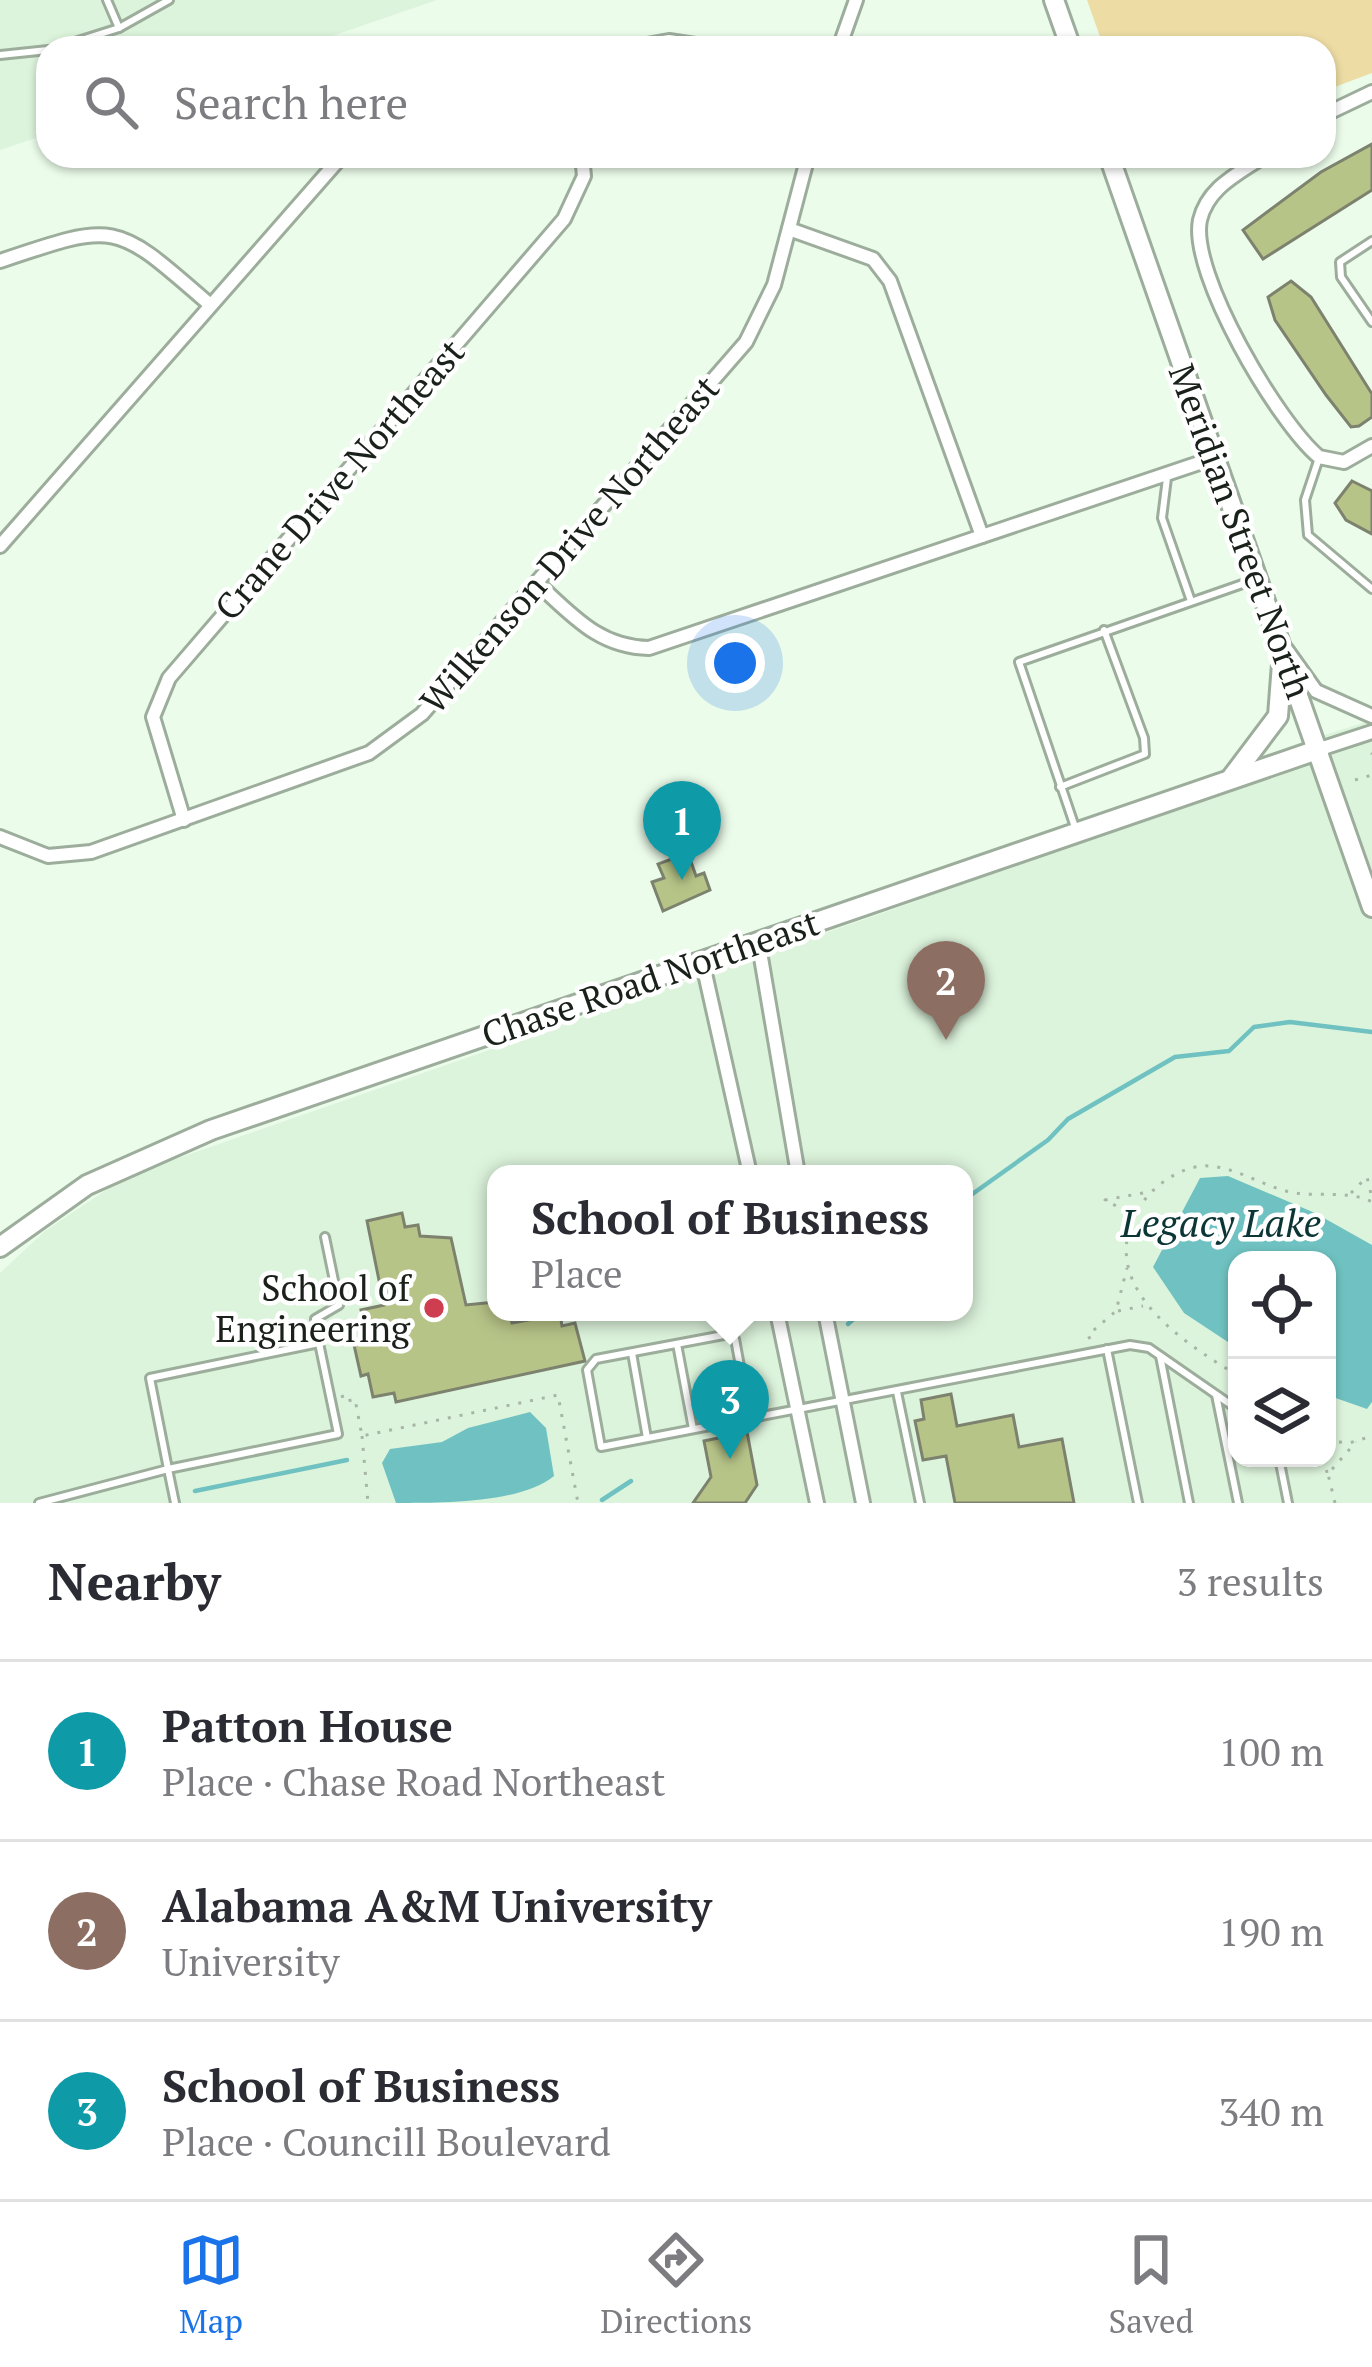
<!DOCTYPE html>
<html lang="en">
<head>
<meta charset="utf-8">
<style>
  :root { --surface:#fff; --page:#f2f2f3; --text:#2b2b33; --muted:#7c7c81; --line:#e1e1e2; --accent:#1a73e8 }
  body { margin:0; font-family:"PT Serif",serif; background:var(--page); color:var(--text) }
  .controls { position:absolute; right:36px; bottom:36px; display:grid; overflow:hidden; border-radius:24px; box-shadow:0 3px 9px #0004 }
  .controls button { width:108px; height:108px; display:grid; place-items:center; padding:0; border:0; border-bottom:3px solid var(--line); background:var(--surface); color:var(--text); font:60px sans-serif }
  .you { position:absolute; left:735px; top:663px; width:42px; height:42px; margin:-30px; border:9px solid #fff; border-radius:50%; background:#1a73e8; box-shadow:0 0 0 18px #1a73e833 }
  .badge { display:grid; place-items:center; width:78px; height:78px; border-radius:50%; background:var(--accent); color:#fff; font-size:39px; font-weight:700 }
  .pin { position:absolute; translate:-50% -99px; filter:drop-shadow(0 3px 6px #0008) }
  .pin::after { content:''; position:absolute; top:63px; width:42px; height:36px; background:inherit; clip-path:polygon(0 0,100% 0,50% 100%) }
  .popup { position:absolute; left:487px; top:1165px; width:486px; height:156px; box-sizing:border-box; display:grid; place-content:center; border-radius:24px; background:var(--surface); filter:drop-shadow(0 3px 9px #0005); font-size:39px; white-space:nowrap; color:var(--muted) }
  .popup b { font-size:45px; color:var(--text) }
  .popup::after { content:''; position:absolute; left:50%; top:100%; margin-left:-24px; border:24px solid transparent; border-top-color:var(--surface) }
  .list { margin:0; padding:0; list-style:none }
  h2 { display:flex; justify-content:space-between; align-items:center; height:156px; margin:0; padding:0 48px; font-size:51px }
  h2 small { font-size:39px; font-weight:400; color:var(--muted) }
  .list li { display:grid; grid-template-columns:78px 1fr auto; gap:36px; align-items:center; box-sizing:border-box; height:180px; padding:0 48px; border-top:3px solid var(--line) }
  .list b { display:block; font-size:45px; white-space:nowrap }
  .list p { margin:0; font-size:39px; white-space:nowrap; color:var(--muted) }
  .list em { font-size:39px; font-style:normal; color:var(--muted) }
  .icon { flex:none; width:66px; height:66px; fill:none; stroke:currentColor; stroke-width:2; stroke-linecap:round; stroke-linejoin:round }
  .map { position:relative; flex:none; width:1372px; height:1503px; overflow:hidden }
  .search { position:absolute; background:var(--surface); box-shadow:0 3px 9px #0004; left:36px; right:36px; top:36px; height:132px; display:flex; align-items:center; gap:30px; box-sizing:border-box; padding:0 42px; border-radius:36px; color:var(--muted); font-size:45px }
  .sheet { height:696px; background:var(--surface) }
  nav { display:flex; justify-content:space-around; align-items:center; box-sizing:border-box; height:168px; border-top:3px solid var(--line); background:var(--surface); font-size:33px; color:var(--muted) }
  nav a { display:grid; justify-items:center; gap:6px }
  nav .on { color:var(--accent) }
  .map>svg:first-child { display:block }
</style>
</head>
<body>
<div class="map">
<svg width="1372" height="1503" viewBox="0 0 1372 1503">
  <rect width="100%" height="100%" fill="#ebfcea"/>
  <g fill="#ddf4dc" fill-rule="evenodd">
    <polygon points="0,0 437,0 297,48 48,48 48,134 0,150"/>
    <path d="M1372,720V1503H0V1273L45,1231L127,1176L911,903L1293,745ZM496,1174H964V1312H496ZM1237,1260H1327V1458H1237Z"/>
  </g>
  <polygon fill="#eddca4" points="1087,0 1372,0 1372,73 1324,91 1324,48 1104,48"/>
  <g fill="#6fc2c1">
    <polygon points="1228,1176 1315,1213 1372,1245 1372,1402 1367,1409 1327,1395 1327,1260 1237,1260 1237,1348 1184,1313 1153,1267 1200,1178"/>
    <path d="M530,1412L546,1428L554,1476C522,1503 443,1503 396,1503L382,1463L390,1449L442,1442L468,1428Z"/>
  </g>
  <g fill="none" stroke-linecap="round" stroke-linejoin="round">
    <g stroke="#6fc2c1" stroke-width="4.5">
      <polyline points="964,1200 1048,1140 1068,1119 1175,1057 1229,1051 1254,1027 1290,1022 1372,1032"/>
      <polyline points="848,1324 861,1312"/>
      <polyline points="195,1491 347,1460"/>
      <polyline points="602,1500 631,1481"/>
    </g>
  </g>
  <g fill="#b7c488" stroke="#7d826e" stroke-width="3">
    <polygon points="1372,144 1372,190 1263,259 1243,230 1321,172"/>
    <polygon points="1291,281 1311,297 1372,394 1372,417 1359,426 1351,427 1326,395 1275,320 1268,297"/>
    <polygon points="1352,481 1372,491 1372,534 1346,520 1335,503"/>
    <polygon points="688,853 696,876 704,873 710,890 663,911 652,882 664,878 658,864"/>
    <polygon points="402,1213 405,1227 418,1225 420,1236 451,1238 466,1305 496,1302 496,1312 509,1312 512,1323 560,1314 562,1326 575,1323 585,1361 396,1402 394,1393 373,1397 368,1374 361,1376 354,1345 368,1342 361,1310 384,1305 367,1221"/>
    <polygon points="951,1394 957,1426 1013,1415 1019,1447 1062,1439 1074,1503 955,1503 946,1456 923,1460 915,1421 924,1419 921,1400"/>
    <polygon points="747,1432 757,1485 745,1503 693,1503 711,1477 704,1441"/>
  </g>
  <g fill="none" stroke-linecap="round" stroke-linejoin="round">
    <g stroke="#9dad9c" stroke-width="12">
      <g id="lane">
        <polyline points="107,0 119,28"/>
        <polyline points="56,48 119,28 169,0"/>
        <polyline points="0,55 48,50"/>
        <polyline points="1372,241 1340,262 1341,277 1372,322"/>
        <polyline points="1319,458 1305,500 1308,535 1372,589"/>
        <polyline points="1167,478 1162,518 1191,601"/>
        <polyline points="1060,787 1145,754 1144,738 1104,630"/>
        <polyline points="1076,830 1019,662 1251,581"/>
        <polygon points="319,1343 338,1434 168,1469 150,1378"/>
        <polyline points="319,1343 315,1319 339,1305 325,1237"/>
        <polyline points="677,1344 693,1429"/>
        <polyline points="1107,1349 1138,1503"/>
        <polyline points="632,1353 647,1438"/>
        <polyline points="1160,1356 1189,1503"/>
        <polyline points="897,1392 920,1503"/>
        <polyline points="1216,1395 1238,1503"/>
        <polyline points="750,1420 735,1339 729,1334 596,1359 587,1370 601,1447 1130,1345 1149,1348 1237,1409"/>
        <polyline points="1279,1458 1288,1503"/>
        <polyline points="39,1503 168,1469 175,1503"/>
      </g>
    </g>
    <g stroke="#9dad9c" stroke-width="18">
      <g id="street">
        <polyline points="630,48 669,41 715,48"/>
        <polyline points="839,48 856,0"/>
        <polyline points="1324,115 1372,92"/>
        <path d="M1264,156C1238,174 1208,187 1200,220C1189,273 1278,423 1319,457L1344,462L1372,446"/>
        <polyline points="789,229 873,259 890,281 982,536"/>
        <path d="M0,261C118,221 115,222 209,304"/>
        <polyline points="0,546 342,156"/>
        <path d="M538,584C573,616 599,647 649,648L1214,458"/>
        <polyline points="1286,649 1316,691 1372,716"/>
        <polyline points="1320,749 1372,732"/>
        <polyline points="184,820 153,717 169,678 564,219 584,176 582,156"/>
        <polyline points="0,837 48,856 91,852 369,753 422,714 746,342 774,285 808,156"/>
        <polyline points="758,940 798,1174"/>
        <polyline points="702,960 750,1174"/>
        <polyline points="777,1312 817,1503"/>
        <polyline points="825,1312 863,1503"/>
      </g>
    </g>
    <g stroke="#9dad9c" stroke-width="24">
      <g id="secondary">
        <polyline points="1054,0 1071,48"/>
        <polyline points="1109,156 1372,907"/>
        <polyline points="1232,777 1278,716 1282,664"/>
        <polyline points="0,1247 87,1185 211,1130 1320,749"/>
      </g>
    </g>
    <g stroke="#a7b5a7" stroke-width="3" stroke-dasharray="3 9" stroke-linecap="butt">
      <polyline points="1371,753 1372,754"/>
      <polyline points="1355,780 1372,775"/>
      <polyline points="1351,1193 1367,1177 1372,1198"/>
      <polyline points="1128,1225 1122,1209 1105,1200 1148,1192"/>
      <polyline points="1118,1311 1143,1306"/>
      <polyline points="1090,1339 1088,1335 1116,1311 1127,1268"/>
      <path d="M1237,1375C1179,1340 1091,1282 1141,1205C1153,1186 1179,1168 1202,1166C1231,1164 1262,1186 1290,1192C1318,1198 1346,1189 1372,1202"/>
      <polyline points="342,1395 344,1402 355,1399 362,1436 558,1395 578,1503"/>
      <polyline points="362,1436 368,1503"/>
      <polyline points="1327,1441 1349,1443 1372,1436"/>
      <polyline points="1325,1458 1327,1473"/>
      <polyline points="1335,1503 1328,1474 1356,1442"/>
    </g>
    <use href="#lane" stroke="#fff" stroke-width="6"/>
    <use href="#street" stroke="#fff" stroke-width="12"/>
    <use href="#secondary" stroke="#fff" stroke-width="18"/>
  </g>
  <circle fill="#ce3e50" stroke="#fff" stroke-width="4.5" cx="434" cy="1308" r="12"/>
  <g text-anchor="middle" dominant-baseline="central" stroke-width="9" stroke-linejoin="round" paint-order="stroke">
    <g font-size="36" fill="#1a201a" stroke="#fff">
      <text transform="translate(339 479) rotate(-49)">Crane Drive Northeast</text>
      <text transform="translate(1241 531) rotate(70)">Meridian Street North</text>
      <text transform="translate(569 544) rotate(-49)">Wilkenson Drive Northeast</text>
      <text transform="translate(650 978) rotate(-19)">Chase Road Northeast</text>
    </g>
    <g font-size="36" fill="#1a201a" stroke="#fff" text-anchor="end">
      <text x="410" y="1287">School of<tspan x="410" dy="41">Engineering</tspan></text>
    </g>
    <g font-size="39" font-style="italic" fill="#0c3635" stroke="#fff">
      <text x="1221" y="1222">Legacy Lake</text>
    </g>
  </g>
</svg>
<div class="controls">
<button><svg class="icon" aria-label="locate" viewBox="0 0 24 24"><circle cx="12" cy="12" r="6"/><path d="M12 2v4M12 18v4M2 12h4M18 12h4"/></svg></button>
<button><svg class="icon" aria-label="layers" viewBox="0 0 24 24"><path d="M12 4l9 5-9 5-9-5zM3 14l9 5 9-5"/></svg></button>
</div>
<div class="you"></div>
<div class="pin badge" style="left:682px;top:880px;background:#0f9aa8">1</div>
<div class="pin badge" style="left:946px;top:1040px;background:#8d6e63">2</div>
<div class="pin badge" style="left:730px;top:1459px;background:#0f9aa8">3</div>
<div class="popup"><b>School of Business</b>Place</div>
<div class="search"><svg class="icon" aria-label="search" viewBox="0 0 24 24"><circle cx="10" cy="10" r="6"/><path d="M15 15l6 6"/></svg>Search here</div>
</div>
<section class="sheet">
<h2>Nearby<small>3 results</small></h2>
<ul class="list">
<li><span class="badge" style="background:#0f9aa8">1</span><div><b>Patton House</b><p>Place · Chase Road Northeast</p></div><em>100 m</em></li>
<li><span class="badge" style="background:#8d6e63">2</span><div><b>Alabama A&amp;M University</b><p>University</p></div><em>190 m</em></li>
<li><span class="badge" style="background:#0f9aa8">3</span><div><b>School of Business</b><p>Place · Councill Boulevard</p></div><em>340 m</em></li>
</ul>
</section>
<nav>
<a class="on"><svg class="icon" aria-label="map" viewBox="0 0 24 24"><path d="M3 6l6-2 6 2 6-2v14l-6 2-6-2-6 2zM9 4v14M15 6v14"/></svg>Map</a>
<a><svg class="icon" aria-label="directions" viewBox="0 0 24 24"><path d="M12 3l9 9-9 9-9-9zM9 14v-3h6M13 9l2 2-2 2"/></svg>Directions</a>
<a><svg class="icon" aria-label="saved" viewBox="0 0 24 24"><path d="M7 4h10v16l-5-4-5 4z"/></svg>Saved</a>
</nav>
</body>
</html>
